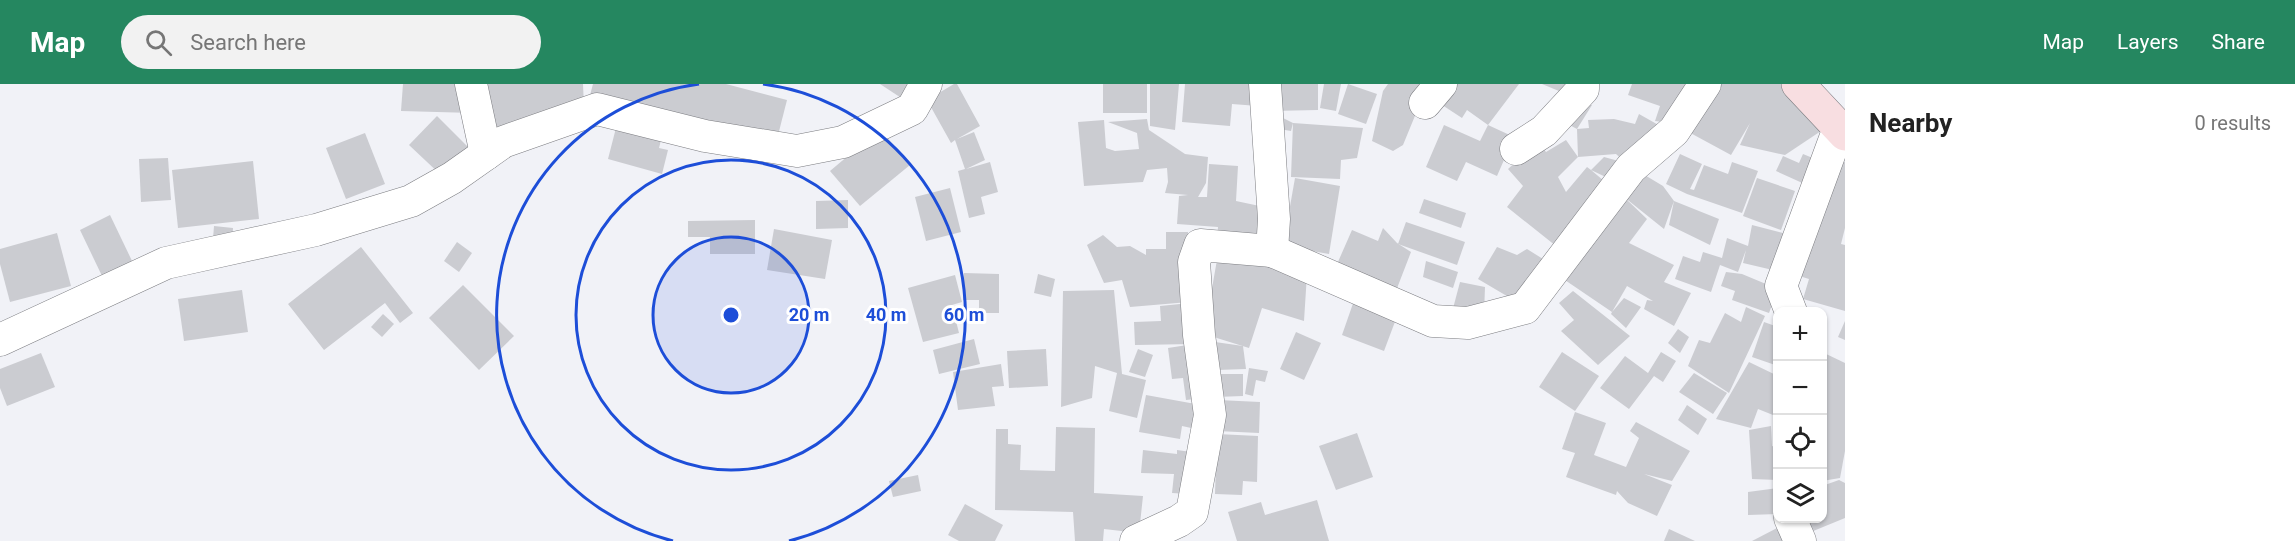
<!DOCTYPE html>
<html lang="en">
<head>
<meta charset="utf-8">
<style>
  :root { --surface:#fff; --page:#f2f2f2; --text:#222; --muted:#767676; --line:#e0e0e0; --accent:#258760 }
  body { margin:0; font-family:Roboto,sans-serif; background:var(--page); color:var(--text) }
  .controls { position:absolute; right:18px; bottom:18px; display:grid; overflow:hidden; border-radius:12px; box-shadow:0 2px 4px #0004 }
  .controls button { width:54px; height:54px; display:grid; place-items:center; padding:0; border:0; border-bottom:2px solid var(--line); background:var(--surface); color:var(--text); font:30px sans-serif }
  .list { margin:0; padding:0; list-style:none }
  h2 { display:flex; justify-content:space-between; align-items:center; height:78px; margin:0; padding:0 24px; font-size:26px }
  h2 small { font-size:20px; font-weight:400; color:var(--muted) }
  .icon { flex:none; width:33px; height:33px; fill:none; stroke:currentColor; stroke-width:2; stroke-linecap:round; stroke-linejoin:round }
  .map { position:relative; flex:none; width:1845px; height:457px; overflow:hidden }
  header { display:flex; align-items:center; gap:36px; box-sizing:border-box; height:84px; padding:0 30px; background:var(--accent); color:#fff }
  header strong { font-size:28px }
  nav { display:flex; gap:33px; margin-inline-start:auto; font-size:21px }
  .search { width:420px; height:54px; background:var(--page); display:flex; align-items:center; gap:15px; box-sizing:border-box; padding:0 21px; border-radius:33px; color:var(--muted); font-size:22px }
  main { display:flex }
  aside { flex:1; background:var(--surface) }
  .map>svg:first-child { display:block }
</style>
</head>
<body>
<header>
<strong>Map</strong>
<div class="search"><svg class="icon" aria-label="search" viewBox="0 0 24 24"><circle cx="10" cy="10" r="6"/><path d="M15 15l6 6"/></svg>Search here</div>
<nav><a>Map</a><a>Layers</a><a>Share</a></nav>
</header>
<main>
<div class="map">
<svg width="1845" height="457" viewBox="0 0 1845 457">
  <rect width="100%" height="100%" fill="#f1f2f7"/>
  <g fill="#cbccd1">
    <polygon points="403,0 466,0 473,29 401,27"/>
    <polygon points="474,0 583,0 584,23 492,44"/>
    <polygon points="593,0 726,0 787,16 775,63 589,15"/>
    <polygon points="880,0 920,0 912,21"/>
    <polygon points="954,0 957,0 980,42 957,55 974,48 985,76 966,85 990,78 998,108 981,113 985,130 969,134 958,87 965,85 955,56 951,59 927,16"/>
    <rect x="1103" y="0" width="44" height="29"/>
    <polygon points="1150,0 1179,0 1175,46 1150,42"/>
    <polygon points="1185,0 1260,0 1258,22 1232,20 1230,42 1182,38"/>
    <polygon points="1271,0 1318,0 1318,26 1271,27"/>
    <polygon points="1324,0 1341,0 1336,27 1320,24"/>
    <polygon points="1348,0 1377,10 1366,40 1338,30"/>
    <polygon points="1388,0 1434,0 1419,22 1403,61 1393,67 1372,57 1383,7"/>
    <polygon points="1447,0 1519,0 1488,41 1467,26 1462,34 1433,15"/>
    <polygon points="1542,0 1576,0 1571,12"/>
    <polygon points="1632,0 1691,0 1671,39 1655,37 1660,22 1628,11"/>
    <polygon points="1714,0 1784,0 1821,47 1785,71 1740,61 1750,39 1731,71 1683,45"/>
    <polygon points="1574,16 1592,21 1577,45 1562,37"/>
    <polygon points="1275,30 1293,39 1291,47 1273,44"/>
    <polygon points="1639,30 1662,43 1626,79 1616,70 1578,73 1577,45 1589,44 1588,36 1614,35 1635,40"/>
    <polygon points="437,32 470,65 443,93 409,61"/>
    <polygon points="1147,35 1149,46 1185,70 1208,73 1206,99 1198,113 1207,113 1209,80 1238,82 1236,117 1269,124 1267,158 1217,155 1218,143 1177,140 1179,112 1188,111 1165,109 1168,98 1167,84 1147,86 1143,98 1084,102 1078,38 1104,36 1106,64 1115,67 1139,65 1137,49 1108,38"/>
    <polygon points="1293,39 1363,44 1357,74 1341,76 1340,95 1291,93"/>
    <polygon points="617,40 662,52 659,64 668,66 662,90 608,75"/>
    <polygon points="1444,41 1480,57 1488,41 1514,53 1497,92 1466,78 1457,97 1426,83"/>
    <polygon points="880,45 910,81 860,122 830,87"/>
    <polygon points="365,49 385,100 346,115 326,64"/>
    <polygon points="1566,56 1578,73 1558,93 1566,108 1587,83 1591,86 1604,73 1626,79 1612,96 1591,86 1610,102 1561,166 1507,123 1523,102 1508,85 1538,58 1546,68"/>
    <polygon points="1680,70 1702,80 1690,105 1694,106 1704,81 1728,90 1732,78 1758,87 1742,129 1687,110 1666,100"/>
    <polygon points="1803,70 1820,77 1809,102 1776,87 1783,72 1799,79"/>
    <polygon points="168,74 171,116 141,118 139,75"/>
    <polygon points="253,77 259,135 178,144 172,86"/>
    <polygon points="1835,77 1845,78 1845,144 1841,160 1845,161 1845,227 1803,215 1809,195 1796,191"/>
    <polygon points="1638,87 1663,102 1674,117 1719,135 1710,161 1669,141 1674,117 1664,145 1624,113 1647,135 1629,159 1674,181 1664,198 1691,209 1674,242 1644,225 1647,216 1653,217 1627,202 1612,228 1624,214 1641,223 1626,244 1611,230 1612,228 1559,192"/>
    <polygon points="1295,94 1340,102 1329,170 1283,162"/>
    <polygon points="1757,94 1795,107 1781,146 1743,132"/>
    <polygon points="950,104 961,148 926,157 915,113"/>
    <polygon points="1424,115 1466,129 1461,144 1419,129"/>
    <polygon points="848,116 848,144 816,145 816,117"/>
    <polygon points="110,131 133,179 103,194 80,146"/>
    <polygon points="755,136 755,170 710,170 710,153 688,153 688,137"/>
    <polygon points="1406,138 1465,158 1457,181 1398,160"/>
    <polygon points="1752,141 1787,150 1777,187 1743,179 1746,166 1738,188 1720,181 1711,208 1675,195 1683,172 1700,178 1703,168 1722,174 1727,154 1748,162"/>
    <polygon points="214,142 233,144 232,157 213,155"/>
    <polygon points="1383,144 1397,159 1411,168 1394,212 1334,187 1352,146 1378,157"/>
    <polygon points="774,145 832,156 825,195 767,186"/>
    <polygon points="1166,148 1188,148 1189,218 1130,223 1122,196 1104,199 1087,161 1103,151 1117,163 1130,162 1146,171 1146,165 1166,165"/>
    <polygon points="57,149 71,202 10,218 0,180 0,165"/>
    <polygon points="457,158 472,169 459,188 444,177"/>
    <polygon points="361,163 413,229 400,239 385,219 324,266 288,220"/>
    <polygon points="1497,163 1517,171 1527,165 1551,180 1517,218 1478,195"/>
    <polygon points="1218,170 1307,190 1304,237 1262,224 1249,264 1204,250"/>
    <polygon points="1426,177 1458,188 1453,204 1423,193"/>
    <polygon points="1726,188 1742,190 1778,205 1769,229 1732,216 1735,207 1721,202"/>
    <polygon points="964,189 999,190 999,229 979,229 979,216 963,216"/>
    <polygon points="1038,190 1055,195 1051,213 1034,209"/>
    <polygon points="955,191 962,218 952,221 959,249 923,258 908,204"/>
    <polygon points="1460,198 1485,203 1484,230 1451,232"/>
    <polygon points="463,201 514,252 479,286 429,234"/>
    <polygon points="242,206 248,248 184,257 178,215"/>
    <polygon points="1114,206 1122,290 1146,296 1137,334 1109,327 1117,289 1095,282 1092,314 1061,323 1063,207"/>
    <polygon points="1573,207 1630,252 1598,281 1561,247 1574,236 1559,219"/>
    <polygon points="1357,208 1399,227 1384,267 1342,251"/>
    <polygon points="1190,219 1204,314 1186,316 1183,294 1172,295 1168,264 1194,260 1135,261 1134,238 1161,237 1160,222"/>
    <polygon points="1746,223 1765,232 1729,309 1688,282 1699,256 1710,259 1725,229 1741,238"/>
    <polygon points="383,230 394,240 382,253 371,243"/>
    <polygon points="1845,237 1845,256 1838,253"/>
    <polygon points="1764,238 1778,243 1778,282 1752,273"/>
    <polygon points="1678,245 1689,253 1680,269 1668,259"/>
    <polygon points="1296,248 1321,259 1304,296 1280,285"/>
    <polygon points="974,255 980,280 939,290 933,266"/>
    <polygon points="1215,258 1243,262 1246,285 1217,286"/>
    <polygon points="1046,265 1048,302 1009,304 1007,267"/>
    <polygon points="1138,265 1153,271 1145,293 1129,288"/>
    <polygon points="1562,268 1599,292 1575,327 1539,303"/>
    <polygon points="1661,268 1676,277 1663,298 1654,292 1629,325 1600,304 1625,272 1648,289"/>
    <polygon points="1822,268 1845,279 1845,367 1840,394 1822,397"/>
    <polygon points="41,269 55,303 7,322 0,304 0,285"/>
    <polygon points="1749,278 1778,292 1778,333 1758,325 1751,344 1716,335"/>
    <polygon points="1001,280 1004,302 992,303 995,322 958,326 953,288"/>
    <polygon points="1249,284 1268,287 1265,298 1256,296 1253,312 1245,310"/>
    <polygon points="1694,289 1727,309 1713,330 1679,308"/>
    <polygon points="1215,290 1243,290 1243,312 1216,313"/>
    <polygon points="1146,311 1201,321 1205,347 1182,342 1180,355 1139,348"/>
    <polygon points="1218,316 1260,318 1259,349 1217,347"/>
    <polygon points="1687,321 1707,335 1698,351 1678,336"/>
    <polygon points="1575,328 1606,339 1594,371 1626,383 1639,354 1630,347 1636,338 1690,367 1672,397 1644,390 1672,401 1657,432 1628,419 1617,407 1616,411 1566,393 1575,369 1562,365"/>
    <polygon points="1771,342 1772,362 1778,364 1778,396 1752,395 1749,346"/>
    <polygon points="1056,343 1095,344 1094,409 1143,412 1139,449 1104,445 1103,457 1075,457 1073,428 995,426 996,345 1008,345 1008,360 1021,361 1020,386 1055,387"/>
    <polygon points="1357,349 1373,393 1336,406 1319,362"/>
    <polygon points="1217,350 1258,352 1257,398 1243,397 1242,411 1215,410"/>
    <polygon points="1143,366 1177,370 1177,366 1198,369 1188,410 1172,409 1174,390 1141,389"/>
    <polygon points="918,391 921,407 893,413 889,397"/>
    <polygon points="1839,396 1845,399 1845,434 1806,450 1801,435 1822,435 1822,402"/>
    <polygon points="1778,404 1778,430 1748,431 1748,408"/>
    <polygon points="1317,416 1329,457 1237,457 1228,428 1261,418 1265,431"/>
    <polygon points="965,420 1003,441 995,457 959,457 948,451"/>
    <polygon points="1787,439 1795,457 1752,457"/>
    <polygon points="1669,445 1695,457 1664,457"/>
  </g>
  <g fill="none" stroke-linecap="round" stroke-linejoin="round">
    <g stroke="#7b7c80" stroke-width="33">
      <g id="minor">
        <polyline points="471,0 486,70"/>
        <polyline points="1425,19 1441,0"/>
        <polyline points="1516,65 1544,47 1583,5 1583,0"/>
        <polyline points="1272,167 1433,237 1468,239 1525,224 1631,84 1674,47 1705,0"/>
        <polyline points="1791,228 1781,202 1839,44"/>
        <polyline points="0,256 166,179 316,146 411,117 452,94 503,58 597,25 705,52 797,67 843,58 912,25 926,0"/>
        <polyline points="1790,434 1800,457"/>
        <polyline points="1136,457 1179,437 1192,428 1210,331 1199,251 1194,178 1200,161 1272,167 1274,135 1265,0"/>
      </g>
    </g>
    <g stroke="#7b7c80" stroke-width="34">
      <polyline id="secondary" points="1798,0 1845,50"/>
    </g>
    <use href="#minor" stroke="#fff" stroke-width="32"/>
    <use href="#secondary" stroke="#f8dee1" stroke-width="33"/>
  </g>
  <circle cx="731" cy="231" r="78" fill="#1d4ed8" fill-opacity=".12"/>
  <g fill="none" stroke="#1d4ed8" stroke-width="3">
    <circle cx="731" cy="231" r="78"/>
    <circle cx="731" cy="231" r="155"/>
    <path d="M673 457A233 233 0 0 1 699 0M763 0A233 233 0 0 1 789 457"/>
  </g>
  <circle cx="731" cy="231" r="9" fill="#1d4ed8" stroke="#fff" stroke-width="3"/>
  <g font-size="18" text-anchor="middle" font-weight="bold" fill="#1d4ed8" stroke="#fff" stroke-width="6" stroke-linejoin="round" paint-order="stroke">
    <text x="809" y="237">20 m</text>
    <text x="886" y="237">40 m</text>
    <text x="964" y="237">60 m</text>
  </g>
</svg>
<div class="controls">
<button>+</button>
<button>−</button>
<button><svg class="icon" aria-label="locate" viewBox="0 0 24 24"><circle cx="12" cy="12" r="6"/><path d="M12 2v4M12 18v4M2 12h4M18 12h4"/></svg></button>
<button><svg class="icon" aria-label="layers" viewBox="0 0 24 24"><path d="M12 4l9 5-9 5-9-5zM3 14l9 5 9-5"/></svg></button>
</div>
</div>
<aside>
<h2>Nearby<small>0 results</small></h2>
<ul class="list">
</ul>
</aside>
</main>
</body>
</html>
